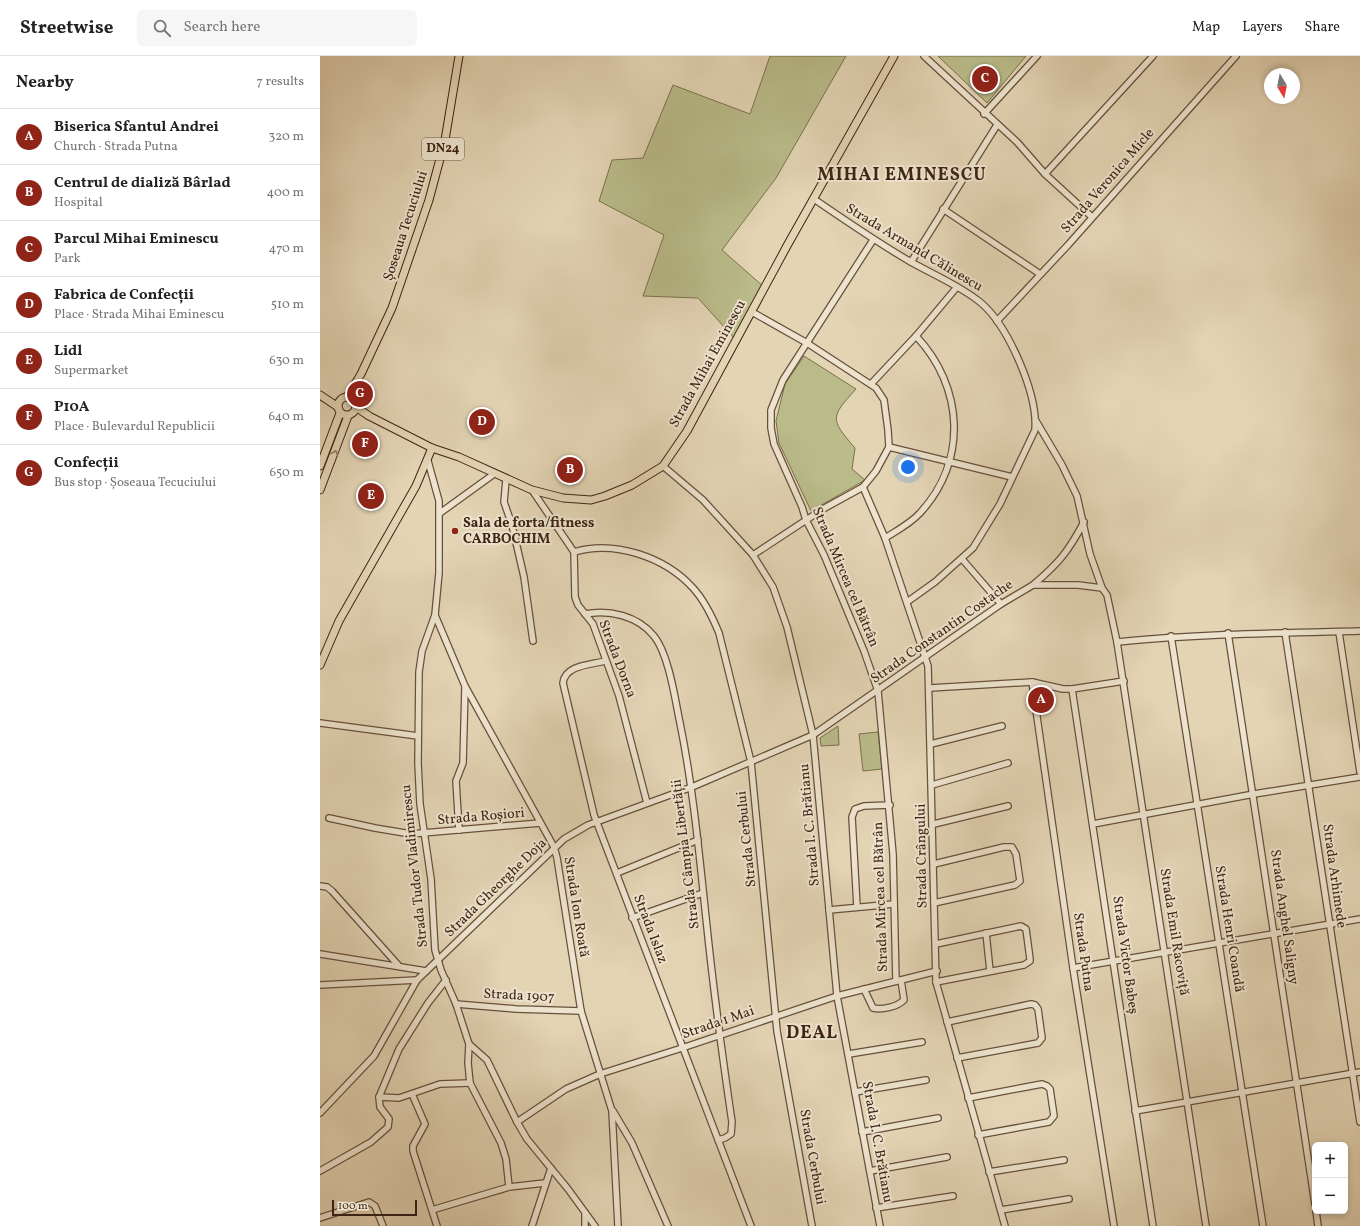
<!DOCTYPE html>
<html lang="en">
<head>
<meta charset="utf-8">
<style>
  :root { --surface:#fff; --page:#f6f6f6; --text:#222; --muted:#767676; --line:#e0e0e0; --accent:#8f2418 }
  body { margin:0; font-family:Vollkorn,serif; background:var(--page); color:var(--text) }
  .controls { position:absolute; right:12px; bottom:12px; display:grid; overflow:hidden; border-radius:6px; box-shadow:0 2px 6px #0003 }
  .controls button { width:36px; height:36px; display:grid; place-items:center; padding:0; border:0; border-bottom:1px solid var(--line); background:var(--surface); color:var(--text); font:20px sans-serif }
  .compass { position:absolute; left:944px; top:12px; width:36px; height:36px; border-radius:50%; background:var(--surface); box-shadow:0 2px 6px #0003; rotate:170deg }
  .scale { position:absolute; left:12px; bottom:10px; width:85px; box-sizing:border-box; padding-left:4px; border:2px solid #3e2413; border-top:0; font-size:11px; line-height:14px; white-space:nowrap; color:#3e2413; -webkit-text-stroke:3px #ede3ce; paint-order:stroke }
  .you { position:absolute; left:588px; top:411px; width:14px; height:14px; margin:-10px; border:3px solid #fff; border-radius:50%; background:#1a73e8; box-shadow:0 0 0 6px #1a73e833 }
  .badge { display:grid; place-items:center; width:26px; height:26px; border-radius:50%; background:var(--accent); color:#fff; font-size:13px; font-weight:700 }
  .pin { position:absolute; translate:-50% -50%; border:2px solid #fff; box-shadow:0 1px 4px #0006 }
  .list { margin:0; padding:0; list-style:none }
  h2 { display:flex; justify-content:space-between; align-items:center; height:52px; margin:0; padding:0 16px; font-size:17px }
  h2 small { font-size:13px; font-weight:400; color:var(--muted) }
  .list li { display:grid; grid-template-columns:26px 1fr auto; gap:12px; align-items:center; box-sizing:border-box; height:56px; padding:0 16px; border-top:1px solid var(--line) }
  .list b { display:block; font-size:15px; white-space:nowrap }
  .list p { margin:0; font-size:13px; white-space:nowrap; color:var(--muted) }
  .list em { font-size:13px; font-style:normal; color:var(--muted) }
  .icon { flex:none; width:22px; height:22px; fill:none; stroke:currentColor; stroke-width:2; stroke-linecap:round; stroke-linejoin:round }
  .map { position:relative; flex:none; width:1040px; height:1170px; overflow:hidden }
  header { display:flex; align-items:center; gap:24px; box-sizing:border-box; height:56px; padding:0 20px; background:var(--surface); border-bottom:1px solid var(--line) }
  header strong { font-size:19px }
  nav { display:flex; gap:22px; margin-inline-start:auto; font-size:14px }
  .search { width:280px; height:36px; background:var(--page); display:flex; align-items:center; gap:10px; box-sizing:border-box; padding:0 14px; border-radius:6px; color:var(--muted); font-size:15px }
  main { display:flex }
  aside { flex:1; background:var(--surface) }
  .map>svg:first-child { display:block }
</style>
</head>
<body>
<header>
<strong>Streetwise</strong>
<div class="search"><svg class="icon" aria-label="search" viewBox="0 0 24 24"><circle cx="10" cy="10" r="6"/><path d="M15 15l6 6"/></svg>Search here</div>
<nav><a>Map</a><a>Layers</a><a>Share</a></nav>
</header>
<main>
<aside>
<h2>Nearby<small>7 results</small></h2>
<ul class="list">
<li><span class="badge">A</span><div><b>Biserica Sfantul Andrei</b><p>Church · Strada Putna</p></div><em>320 m</em></li>
<li><span class="badge">B</span><div><b>Centrul de dializă Bârlad</b><p>Hospital</p></div><em>400 m</em></li>
<li><span class="badge">C</span><div><b>Parcul Mihai Eminescu</b><p>Park</p></div><em>470 m</em></li>
<li><span class="badge">D</span><div><b>Fabrica de Confecții</b><p>Place · Strada Mihai Eminescu</p></div><em>510 m</em></li>
<li><span class="badge">E</span><div><b>Lidl</b><p>Supermarket</p></div><em>630 m</em></li>
<li><span class="badge">F</span><div><b>P10A</b><p>Place · Bulevardul Republicii</p></div><em>640 m</em></li>
<li><span class="badge">G</span><div><b>Confecții</b><p>Bus stop · Șoseaua Tecuciului</p></div><em>650 m</em></li>
</ul>
</aside>
<div class="map">
<svg width="1040" height="1170" viewBox="0 0 1040 1170">
  <rect width="100%" height="100%" fill="#e3d4b4"/>
  <filter id="stains"><feTurbulence type="fractalNoise" baseFrequency=".005" numOctaves="4"/><feColorMatrix values="0 0 0 0 .2 0 0 0 0 .09 0 0 0 0 .02 0 0 0 .5 -.17"/></filter>
  <radialGradient id="worn" r=".72"><stop offset=".6" stop-color="#630" stop-opacity="0"/><stop offset="1" stop-color="#630" stop-opacity=".3"/></radialGradient>
  <g fill="#b9bb89" stroke="#7c704e">
    <polygon points="450,0 526,0 456,122 402,194 444,231 414,282 378,242 323,240 344,179 279,145 292,104 323,102 353,29 430,58"/>
    <polygon points="618,0 706,0 667,47"/>
    <path d="M484,300L536,333C511,361 509,362 535,392L532,413L545,424L491,455L459,387L456,365L465,328Z"/>
    <polygon points="518,670 519,689 501,690 500,682"/>
    <polygon points="558,676 562,713 543,715 539,678"/>
  </g>
  <g fill="none" stroke-linecap="round" stroke-linejoin="round">
    <g stroke="#67503b" stroke-width="8">
      <g id="minor">
        <polyline points="604,0 697,86 725,118 772,161"/>
        <polyline points="664,58 717,0"/>
        <polyline points="725,118 833,0"/>
        <path d="M494,143C526,165 558,187 591,206C614,219 639,229 660,246C688,269 718,338 715,374L680,448L653,492L615,526L587,546"/>
        <polyline points="623,153 720,218"/>
        <polyline points="553,184 463,324 451,354 451,372 454,388 482,451 486,464 504,499 544,595 558,635 573,798 576,925"/>
        <polyline points="591,206 677,69"/>
        <polyline points="432,256 487,287 556,332 564,344 568,374 569,391 556,415 543,431 503,453 433,499"/>
        <polyline points="677,265 748,189 916,0"/>
        <polyline points="596,280 637,231"/>
        <path d="M551,328L596,280C644,331 648,405 600,457C590,468 576,475 565,482"/>
        <polyline points="716,365 742,409 757,440 770,498 782,532"/>
        <polyline points="569,391 692,421"/>
        <polyline points="108,405 119,445 119,517 115,559 102,595 99,616 98,707 100,748 111,823 115,894 121,914 136,948 149,988 167,1004 197,1066 207,1083 248,1133 275,1170"/>
        <polyline points="343,410 383,444 433,499 453,531 467,571 493,679 517,940 560,1170"/>
        <polyline points="186,424 184,446 192,469 204,521 213,585"/>
        <polyline points="543,431 565,482 608,610 616,926 685,1170"/>
        <polyline points="212,434 254,496 255,541 258,549 273,568 299,640 327,747"/>
        <polyline points="120,457 174,418"/>
        <path d="M254,496C295,484 345,501 373,532C385,545 392,560 399,577L431,706L457,975L492,1170"/>
        <polyline points="642,503 681,548"/>
        <path d="M713,529C739,507 748,496 764,466"/>
        <path d="M265,558C289,553 318,560 334,580C349,599 355,643 360,667C373,731 379,796 386,862C393,930 402,998 412,1066L411,1078L405,1082L398,1084"/>
        <polyline points="115,559 145,630 234,791 237,802 261,955 292,1055 298,1170"/>
        <polyline points="965,576 1040,1066"/>
        <polyline points="1019,576 1040,716"/>
        <polyline points="908,577 995,1148"/>
        <polyline points="851,580 943,1170"/>
        <polyline points="797,586 886,1170"/>
        <path d="M285,605C270,609 245,609 243,627L274,759L431,1170"/>
        <polyline points="712,626 753,912 794,1170"/>
        <polyline points="610,632 712,626 743,633 752,633 804,625"/>
        <polyline points="752,633 833,1170"/>
        <polyline points="0,667 98,680"/>
        <polyline points="611,688 682,670"/>
        <polyline points="612,729 688,707"/>
        <polyline points="9,762 55,772 91,778 220,767"/>
        <polyline points="614,768 688,750"/>
        <polyline points="773,768 934,738 1040,721"/>
        <polyline points="139,774 136,725 143,707 145,631"/>
        <polyline points="614,808 684,791 692,791 696,798 700,825 695,829 614,847"/>
        <polyline points="297,817 378,784"/>
        <polyline points="0,830 7,831 12,835 79,910"/>
        <polyline points="537,851 532,761 535,753 544,750 570,749"/>
        <polyline points="509,854 574,848"/>
        <polyline points="312,862 383,837"/>
        <polyline points="666,877 670,915"/>
        <polyline points="616,888 701,870 706,873 710,903 710,905 704,909 616,926"/>
        <polyline points="0,898 106,915"/>
        <polyline points="753,912 1040,863"/>
        <polyline points="0,929 97,924"/>
        <path d="M544,933L553,952C562,954 577,951 584,944L581,924"/>
        <polyline points="136,948 196,953 261,955"/>
        <polyline points="627,966 711,948 715,949 718,953 722,982 718,987 637,1002"/>
        <polyline points="149,988 148,1007 150,1027 181,1087 186,1103 189,1131"/>
        <polyline points="529,998 602,986"/>
        <polyline points="535,1036 606,1024"/>
        <polyline points="92,1038 105,1068 93,1090 93,1095 117,1170"/>
        <polyline points="59,1041 79,1042 120,1028 150,1027"/>
        <polyline points="648,1042 722,1028 727,1030 730,1033 734,1060 729,1066 658,1079"/>
        <polyline points="293,1055 312,1087 348,1170"/>
        <polyline points="815,1055 1040,1016"/>
        <path d="M0,1057L54,1000L97,924L244,783L268,769L372,731L493,679L681,548L713,529H758L782,532L787,539L797,586C878,578 959,577 1040,575"/>
        <polyline points="197,1066 246,1033 280,1018 362,992 517,940 617,915"/>
        <polyline points="542,1076 618,1062"/>
        <polyline points="0,1115 51,1086 68,1071 69,1063 60,1051 59,1041 79,993 108,947 126,924"/>
        <polyline points="550,1115 627,1101"/>
        <polyline points="669,1116 744,1104"/>
        <polyline points="556,1152 633,1140"/>
        <polyline points="112,1154 189,1131 225,1127"/>
        <polyline points="681,1154 749,1143"/>
        <polyline points="996,1155 998,1170"/>
        <polyline points="0,1162 49,1146 55,1150 63,1170"/>
        <polyline points="212,1170 231,1112"/>
        <polyline points="265,1170 265,1157"/>
      </g>
    </g>
    <g stroke="#3e2413" stroke-width="9">
      <g id="major">
        <polyline points="0,339 18,351"/>
        <circle cx="27" cy="350" r="9"/>
        <polyline points="27,341 41,318 72,252 109,144 125,84 139,0"/>
        <polyline points="36,351 49,360 112,392 139,401 212,434 243,442 271,444 285,440 312,429 343,410 367,375 468,188 574,0"/>
        <polyline points="0,410 20,357"/>
        <polyline points="0,434 28,360"/>
        <polyline points="0,609 19,565 96,430 112,392"/>
      </g>
    </g>
    <use href="#minor" stroke="#ede3ce" stroke-width="5.5"/>
    <use href="#major" stroke="#e3d4b4" stroke-width="7"/>
  </g>
  <defs><path id="oneway-chevron" d="M-2-3.5L2.5 0L-2 3.5" fill="none" stroke-width="1.6" stroke-linecap="round" stroke-linejoin="round"/></defs>
  <use stroke="#907c64" href="#oneway-chevron" transform="translate(15 397) rotate(-70)"/>
  <circle fill="#8f2418" stroke="#ede3ce" stroke-width="1.5" cx="135" cy="475" r="4"/>
  <g text-anchor="middle" dominant-baseline="central" stroke-width="4" stroke-linejoin="round" paint-order="stroke">
    <rect fill="#ede3ce" stroke="#725d4b" stroke-width="1" x="102" y="82" width="42" height="22" rx="3"/>
    <g font-size="13" font-weight="bold" fill="#3e2413">
      <text x="123" y="93">DN24</text>
    </g>
    <g font-size="14" fill="#3e2413" stroke="#ede3ce">
      <text transform="translate(788 125) rotate(-49)">Strada Veronica Micle</text>
      <text transform="translate(86 170) rotate(-72)">Șoseaua Tecuciului</text>
      <text transform="translate(594 192) rotate(31)">Strada Armand Călinescu</text>
      <text transform="translate(388 308) rotate(-61)">Strada Mihai Eminescu</text>
      <text transform="translate(525 521) rotate(67)">Strada Mircea cel Bătrân</text>
      <text transform="translate(622 576) rotate(-35)">Strada Constantin Costache</text>
      <text transform="translate(297 603) rotate(69)">Strada Dorna</text>
      <text transform="translate(161 761) rotate(-5)">Strada Roșiori</text>
      <text transform="translate(490 769) rotate(-95)">Strada I. C. Brătianu</text>
      <text transform="translate(427 783) rotate(-96)">Strada Cerbului</text>
      <text transform="translate(366 798) rotate(-97)">Strada Câmpia Libertății</text>
      <text transform="translate(602 800) rotate(-91)">Strada Crângului</text>
      <text transform="translate(95 810) rotate(-96)">Strada Tudor Vladimirescu</text>
      <text transform="translate(1014 820) rotate(82)">Strada Arhimede</text>
      <text transform="translate(176 832) rotate(-44)">Strada Gheorghe Doja</text>
      <text transform="translate(561 841) rotate(-92)">Strada Mircea cel Bătrân</text>
      <text transform="translate(256 851) rotate(81)">Strada Ion Roată</text>
      <text transform="translate(964 861) rotate(82)">Strada Anghel Saligny</text>
      <text transform="translate(330 873) rotate(69)">Strada Islaz</text>
      <text transform="translate(909 873) rotate(81)">Strada Henri Coandă</text>
      <text transform="translate(854 876) rotate(81)">Strada Emil Racoviță</text>
      <text transform="translate(763 896) rotate(82)">Strada Putna</text>
      <text transform="translate(805 899) rotate(82)">Strada Victor Babeș</text>
      <text transform="translate(199 940) rotate(3)">Strada 1907</text>
      <text transform="translate(398 967) rotate(-19)">Strada 1 Mai</text>
      <text transform="translate(557 1086) rotate(80)">Strada I. C. Brătianu</text>
      <text transform="translate(492 1101) rotate(80)">Strada Cerbului</text>
    </g>
    <g font-size="14" font-weight="bold" fill="#3e2413" stroke="#ede3ce" text-anchor="start">
      <text x="143" y="467">Sala de forta/fitness<tspan x="143" dy="16">CARBOCHIM</tspan></text>
    </g>
    <g font-size="18" font-weight="bold" letter-spacing="1" fill="#3e2413" stroke="#ede3ce">
      <text x="582" y="119">MIHAI EMINESCU</text>
      <text x="492" y="977">DEAL</text>
    </g>
  </g>
  <rect width="100%" height="100%" filter="url(#stains)"/>
  <rect width="100%" height="100%" fill="url(#worn)"/>
</svg>
<div class="controls">
<button>+</button>
<button>−</button>
</div>
<svg class="compass" viewBox="-18 -18 36 36"><path d="M0-13l5 13h-10z" fill="#e53935"/><path d="M0 13l5-13h-10z" fill="#767676"/></svg>
<div class="scale">100 m</div>
<div class="you"></div>
<div class="pin badge" style="left:721px;top:644px">A</div>
<div class="pin badge" style="left:250px;top:414px">B</div>
<div class="pin badge" style="left:665px;top:23px">C</div>
<div class="pin badge" style="left:162px;top:366px">D</div>
<div class="pin badge" style="left:51px;top:440px">E</div>
<div class="pin badge" style="left:45px;top:388px">F</div>
<div class="pin badge" style="left:40px;top:338px">G</div>
</div>
</main>
</body>
</html>
